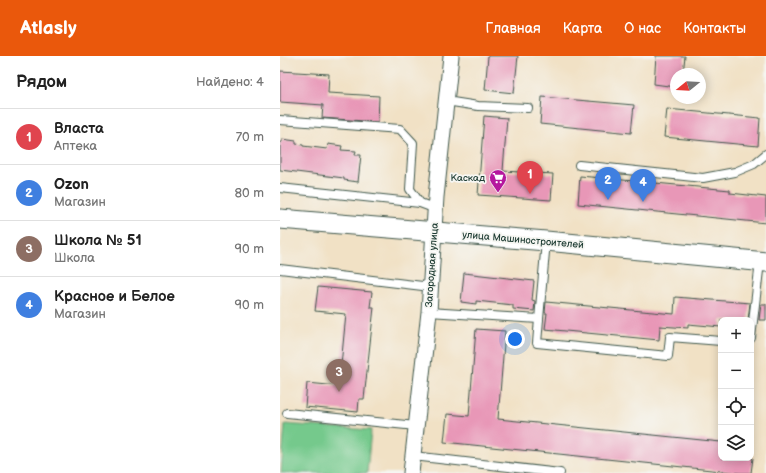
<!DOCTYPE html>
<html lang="ru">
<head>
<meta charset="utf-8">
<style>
  :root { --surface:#fff; --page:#f2f2f2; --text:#222; --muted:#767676; --line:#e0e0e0; --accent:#ea580c }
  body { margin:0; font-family:"Balsamiq Sans",sans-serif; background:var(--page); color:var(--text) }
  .controls { position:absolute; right:12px; bottom:12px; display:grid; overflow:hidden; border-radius:8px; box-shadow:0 2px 10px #0003 }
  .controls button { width:36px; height:36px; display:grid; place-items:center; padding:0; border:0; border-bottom:1px solid var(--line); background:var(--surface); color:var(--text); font:20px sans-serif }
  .compass { position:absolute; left:390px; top:12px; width:36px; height:36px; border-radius:50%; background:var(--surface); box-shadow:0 2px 10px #0003; rotate:252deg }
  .you { position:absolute; left:235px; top:283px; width:14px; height:14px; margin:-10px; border:3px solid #fff; border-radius:50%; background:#1a73e8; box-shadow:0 0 0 6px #1a73e833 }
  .badge { display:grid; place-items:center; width:26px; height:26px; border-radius:50%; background:var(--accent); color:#fff; font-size:13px; font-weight:700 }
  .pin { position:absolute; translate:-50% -33px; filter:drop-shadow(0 1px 2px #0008) }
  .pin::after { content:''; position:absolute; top:21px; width:14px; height:12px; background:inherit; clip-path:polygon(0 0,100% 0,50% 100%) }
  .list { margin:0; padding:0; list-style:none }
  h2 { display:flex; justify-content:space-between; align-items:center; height:52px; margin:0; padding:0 16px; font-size:17px }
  h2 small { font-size:13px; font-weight:400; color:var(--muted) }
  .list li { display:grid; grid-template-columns:26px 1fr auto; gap:12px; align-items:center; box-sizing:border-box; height:56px; padding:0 16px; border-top:1px solid var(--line) }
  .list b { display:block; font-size:15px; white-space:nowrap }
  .list p { margin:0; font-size:13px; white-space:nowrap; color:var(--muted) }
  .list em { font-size:13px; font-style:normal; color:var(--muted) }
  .icon { flex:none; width:22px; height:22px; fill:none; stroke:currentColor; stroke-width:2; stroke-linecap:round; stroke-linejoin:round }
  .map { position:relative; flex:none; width:486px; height:417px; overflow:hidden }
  header { display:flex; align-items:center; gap:24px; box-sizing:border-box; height:56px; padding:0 20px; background:var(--accent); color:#fff }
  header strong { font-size:19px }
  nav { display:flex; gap:22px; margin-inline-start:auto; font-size:14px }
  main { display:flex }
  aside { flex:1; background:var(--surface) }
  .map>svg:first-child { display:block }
</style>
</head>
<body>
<header>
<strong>Atlasly</strong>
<nav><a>Главная</a><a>Карта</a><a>О нас</a><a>Контакты</a></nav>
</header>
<main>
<aside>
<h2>Рядом<small>Найдено: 4</small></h2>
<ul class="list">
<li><span class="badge" style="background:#e0444e">1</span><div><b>Власта</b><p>Аптека</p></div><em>70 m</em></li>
<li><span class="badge" style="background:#3f7fe0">2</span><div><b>Ozon</b><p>Магазин</p></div><em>80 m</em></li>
<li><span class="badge" style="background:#8d6e63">3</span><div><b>Школа № 51</b><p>Школа</p></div><em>90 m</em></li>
<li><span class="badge" style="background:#3f7fe0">4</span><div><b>Красное и Белое</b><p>Магазин</p></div><em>90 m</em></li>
</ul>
</aside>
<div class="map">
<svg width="486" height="417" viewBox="0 0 486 417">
  <rect width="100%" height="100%" fill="#f6f6f2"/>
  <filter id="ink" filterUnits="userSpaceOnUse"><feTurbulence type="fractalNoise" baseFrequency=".025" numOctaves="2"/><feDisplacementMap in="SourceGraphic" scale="8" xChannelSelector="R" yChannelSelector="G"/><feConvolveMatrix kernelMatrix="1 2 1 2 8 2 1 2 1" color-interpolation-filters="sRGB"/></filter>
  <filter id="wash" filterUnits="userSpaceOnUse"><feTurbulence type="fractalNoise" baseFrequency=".012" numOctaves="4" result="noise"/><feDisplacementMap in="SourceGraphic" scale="16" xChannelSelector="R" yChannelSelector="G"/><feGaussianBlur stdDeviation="0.9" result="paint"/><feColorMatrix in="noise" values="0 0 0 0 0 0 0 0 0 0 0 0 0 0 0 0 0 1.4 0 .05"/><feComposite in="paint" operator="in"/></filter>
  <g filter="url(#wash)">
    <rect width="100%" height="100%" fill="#f1e1c5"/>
    <polygon fill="#75c98c" stroke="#4a8360" points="5,368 91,374 87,417 1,417"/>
    <g id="blocks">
      <g fill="#e897b7">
        <polygon points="208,0 238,0 234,37 205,34"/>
        <polygon points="376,0 405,0 403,18 396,18 396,31 374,28"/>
        <polygon points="0,15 49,18 48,37 99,40 98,66 42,62 43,49 0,46"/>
        <polygon points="262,41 354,49 351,77 260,68"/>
        <polygon points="387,53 480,62 478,90 384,81"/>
        <polygon points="204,60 227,62 223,115 273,118 271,144 198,139"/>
        <polygon points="2,83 16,85 16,88 23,89 23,90 47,93 48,88 62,90 61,94 76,95 75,99 81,99 78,126 64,124 64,122 0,114 0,86 2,86"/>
        <polygon points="300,120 450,134 450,137 486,141 486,167 298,148"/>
        <polygon points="184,217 254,225 252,244 255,245 254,255 233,253 233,249 196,245 196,248 181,246"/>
        <polygon points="38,231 92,236 90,251 94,251 84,343 79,343 78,356 25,351 27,327 59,330 66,258 35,255"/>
        <polygon points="395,241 470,247 468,264 441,264 441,271 408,268 408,272 380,270 379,284 265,273 267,257 265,257 266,246 394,258"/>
        <polygon points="481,248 486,248 486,264 479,264"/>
        <polygon points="196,273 225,275 218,363 441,386 441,402 473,402 471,417 460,417 164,386 167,358 189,360"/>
      </g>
    </g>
  </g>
  <g filter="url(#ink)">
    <use href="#blocks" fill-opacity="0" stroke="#3e564a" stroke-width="1"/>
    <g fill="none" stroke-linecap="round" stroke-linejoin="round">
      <g stroke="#3e564a" stroke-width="10">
        <g id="service">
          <polyline points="166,45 198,50 248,52"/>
          <polyline points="0,64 120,73 133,87 130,133 140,147 156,153"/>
          <polyline points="299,109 423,122 455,116 474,108 486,98"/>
          <polyline points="0,132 140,147"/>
          <polyline points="0,213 151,231"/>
          <polyline points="149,256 259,263 257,287 388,300 390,281 441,285"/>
          <polyline points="259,263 266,185"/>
          <polyline points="471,282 480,206"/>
          <polyline points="7,357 136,370"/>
          <polyline points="133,400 280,417"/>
        </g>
      </g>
      <g stroke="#3e564a" stroke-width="17">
        <polyline id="minor" points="131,417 149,256 156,141 171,0"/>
      </g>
      <g stroke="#3e564a" stroke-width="21">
        <polyline id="tertiary" points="0,163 266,185 486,206"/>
      </g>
      <use href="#service" stroke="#fff" stroke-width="8"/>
      <use href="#minor" stroke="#fff" stroke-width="15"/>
      <use href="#tertiary" stroke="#fff" stroke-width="19"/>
    </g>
  </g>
  <defs>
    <g id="supermarket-pin" transform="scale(0.9)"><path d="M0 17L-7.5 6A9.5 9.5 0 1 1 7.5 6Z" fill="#b5179e" stroke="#f6f6f2"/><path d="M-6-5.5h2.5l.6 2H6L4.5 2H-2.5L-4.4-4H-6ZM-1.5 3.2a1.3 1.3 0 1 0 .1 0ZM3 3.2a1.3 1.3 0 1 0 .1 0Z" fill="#fff"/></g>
  </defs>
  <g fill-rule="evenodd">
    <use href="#supermarket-pin" x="218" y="122"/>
  </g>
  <g text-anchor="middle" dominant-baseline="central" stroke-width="3.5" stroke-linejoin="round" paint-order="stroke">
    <g font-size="10" fill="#1f3d34" stroke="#f6f6f2" text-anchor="end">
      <text x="205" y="122">Каскад</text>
    </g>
    <g font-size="10" fill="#1f3d34" stroke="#f6f6f2">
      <text transform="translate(243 184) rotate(5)">улица Машиностроителей</text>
      <text transform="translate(152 209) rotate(-86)">Загородная улица</text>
    </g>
  </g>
</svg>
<div class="controls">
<button>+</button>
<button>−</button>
<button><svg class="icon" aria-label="locate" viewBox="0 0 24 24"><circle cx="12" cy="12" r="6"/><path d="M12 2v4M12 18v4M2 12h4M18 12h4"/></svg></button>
<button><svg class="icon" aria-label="layers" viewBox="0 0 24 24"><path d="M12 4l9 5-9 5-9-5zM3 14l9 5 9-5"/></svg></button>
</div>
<svg class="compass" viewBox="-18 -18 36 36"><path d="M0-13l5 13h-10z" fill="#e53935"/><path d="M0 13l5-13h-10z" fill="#767676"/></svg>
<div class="you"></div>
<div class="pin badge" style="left:250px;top:138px;background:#e0444e">1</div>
<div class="pin badge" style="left:328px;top:144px;background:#3f7fe0">2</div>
<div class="pin badge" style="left:59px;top:336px;background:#8d6e63">3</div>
<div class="pin badge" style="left:363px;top:146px;background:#3f7fe0">4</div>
</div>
</main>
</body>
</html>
